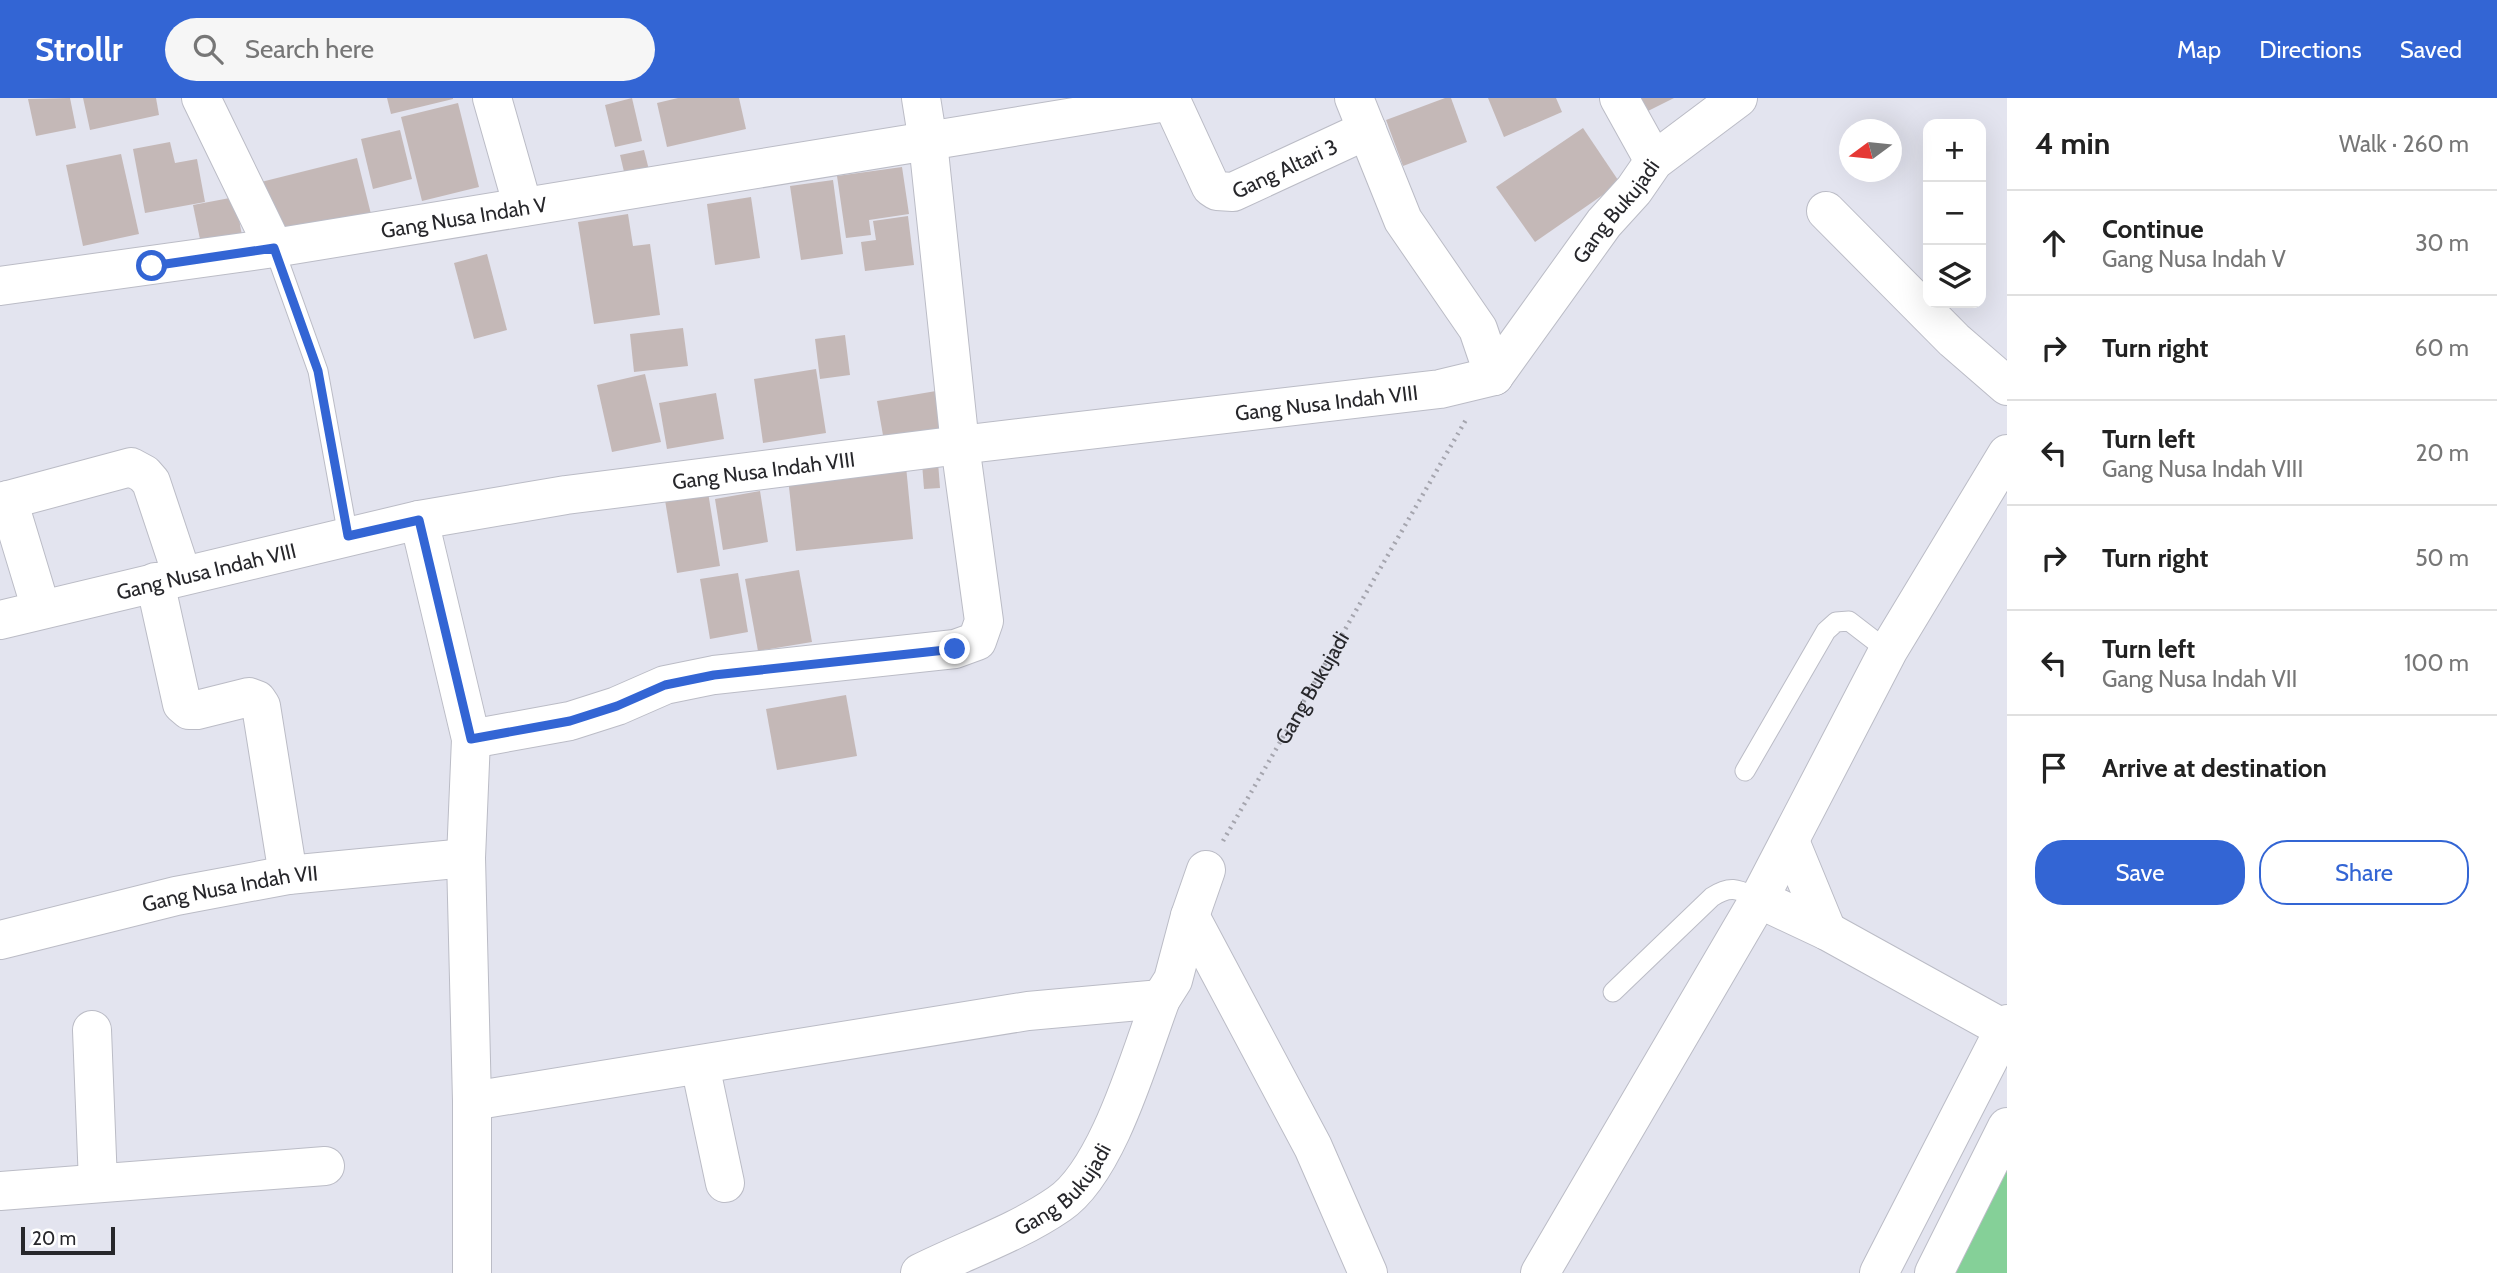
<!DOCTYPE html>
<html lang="en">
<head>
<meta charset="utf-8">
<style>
  :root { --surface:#fff; --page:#f6f6f6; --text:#222; --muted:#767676; --line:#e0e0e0; --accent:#3365d4 }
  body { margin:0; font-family:Cabin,sans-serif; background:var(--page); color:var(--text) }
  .controls { position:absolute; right:21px; top:21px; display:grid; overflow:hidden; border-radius:14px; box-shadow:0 7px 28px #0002 }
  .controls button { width:63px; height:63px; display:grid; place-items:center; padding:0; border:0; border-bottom:2px solid var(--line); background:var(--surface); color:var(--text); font:35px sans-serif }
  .compass { position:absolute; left:1839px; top:21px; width:63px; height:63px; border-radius:50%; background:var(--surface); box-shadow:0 7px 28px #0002; rotate:255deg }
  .scale { position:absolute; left:21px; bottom:18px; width:94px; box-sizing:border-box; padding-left:7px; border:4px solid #27272b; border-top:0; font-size:19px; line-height:24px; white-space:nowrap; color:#27272b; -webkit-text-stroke:5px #fff; paint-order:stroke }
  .stop { position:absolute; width:21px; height:21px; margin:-16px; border:5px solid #3365d4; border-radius:50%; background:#fff }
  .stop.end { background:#3365d4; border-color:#fff; box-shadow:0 2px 7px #0008 }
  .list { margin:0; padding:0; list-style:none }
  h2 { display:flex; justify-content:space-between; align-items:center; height:91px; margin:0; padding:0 28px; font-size:30px }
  h2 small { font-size:23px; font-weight:400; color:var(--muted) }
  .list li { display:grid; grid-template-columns:46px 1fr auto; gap:21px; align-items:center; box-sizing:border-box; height:105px; padding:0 28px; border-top:2px solid var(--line) }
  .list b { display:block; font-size:26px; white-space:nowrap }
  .list p { margin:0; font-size:23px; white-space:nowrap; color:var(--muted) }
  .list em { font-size:23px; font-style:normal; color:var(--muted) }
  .actions { display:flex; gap:14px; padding:21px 28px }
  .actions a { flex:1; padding:16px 0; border:2px solid var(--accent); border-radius:28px; text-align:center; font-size:24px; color:var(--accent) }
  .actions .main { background:var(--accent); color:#fff }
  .icon { flex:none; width:38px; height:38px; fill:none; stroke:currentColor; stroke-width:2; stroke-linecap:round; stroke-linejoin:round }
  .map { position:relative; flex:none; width:2007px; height:1175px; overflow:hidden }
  header { display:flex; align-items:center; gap:42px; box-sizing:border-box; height:98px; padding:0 35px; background:var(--accent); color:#fff }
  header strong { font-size:33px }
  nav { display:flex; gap:38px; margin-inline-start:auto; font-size:24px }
  .search { width:490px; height:63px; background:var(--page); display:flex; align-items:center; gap:18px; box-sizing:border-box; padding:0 24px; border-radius:38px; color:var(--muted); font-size:26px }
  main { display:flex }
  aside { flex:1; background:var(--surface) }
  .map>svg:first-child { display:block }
</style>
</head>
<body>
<header>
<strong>Strollr</strong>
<div class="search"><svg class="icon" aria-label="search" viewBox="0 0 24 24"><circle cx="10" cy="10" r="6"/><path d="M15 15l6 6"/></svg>Search here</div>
<nav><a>Map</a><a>Directions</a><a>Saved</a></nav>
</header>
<main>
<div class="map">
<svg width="2007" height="1175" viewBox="0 0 2007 1175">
  <rect width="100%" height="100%" fill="#e3e4ef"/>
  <polygon fill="#85d098" points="2007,1041 2007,1175 1938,1175"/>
  <g fill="#c4b8b7">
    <polygon points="70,0 76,30 36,38 28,1"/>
    <polygon points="83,0 156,0 159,17 90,32"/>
    <polygon points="387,0 453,0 453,1 391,16"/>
    <polygon points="632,0 642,43 615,49 605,7"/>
    <polygon points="678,0 739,0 746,31 667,49 657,5"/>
    <polygon points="1445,0 1451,0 1467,44 1403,68 1386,22"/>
    <polygon points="1488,0 1556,0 1562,14 1504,39"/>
    <polygon points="1634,0 1674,0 1642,16"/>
    <polygon points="458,5 479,89 422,103 401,19"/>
    <polygon points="1583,30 1620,85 1535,144 1496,89"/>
    <polygon points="400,32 412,81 373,91 361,41"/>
    <polygon points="170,44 175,65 197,61 205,104 145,115 133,51"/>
    <polygon points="644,52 650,76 626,82 620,57"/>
    <polygon points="121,56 139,136 83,148 66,67"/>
    <polygon points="357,60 371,116 270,140 257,85"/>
    <polygon points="902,69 909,116 869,122 871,137 846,140 837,78"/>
    <polygon points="833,82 843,156 801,162 790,88"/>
    <polygon points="235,99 243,143 202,151 193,107"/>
    <polygon points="751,99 760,160 715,167 707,106"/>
    <polygon points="628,116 633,148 650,146 660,217 594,226 578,124"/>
    <polygon points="908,118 914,167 865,173 861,144 876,142 873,123"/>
    <polygon points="487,156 507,232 474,241 454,165"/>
    <polygon points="683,230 688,268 634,274 630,236"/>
    <polygon points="845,237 850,277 820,281 815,241"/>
    <polygon points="816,271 826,335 763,345 754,281"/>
    <polygon points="645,276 661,344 612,354 597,287"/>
    <polygon points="942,292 949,331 884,343 877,303"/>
    <polygon points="716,295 724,341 667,351 659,305"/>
    <polygon points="938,364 940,390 924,391 922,365"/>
    <polygon points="906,368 913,441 796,453 788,380"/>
    <polygon points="707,388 720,468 677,475 664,396"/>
    <polygon points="760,393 768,444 723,452 715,401"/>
    <polygon points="799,472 812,544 758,553 745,481"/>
    <polygon points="738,475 748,534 710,541 700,481"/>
    <polygon points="846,597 857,658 777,672 766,611"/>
  </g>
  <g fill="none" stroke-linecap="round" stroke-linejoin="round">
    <g stroke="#bbbcc6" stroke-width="21">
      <g id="lane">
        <polyline points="274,150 318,273 348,438"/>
        <polyline points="1745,673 1826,533 1836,524 1849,523 1888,553"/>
        <path d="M1613,894L1712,799C1732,786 1739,792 1759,801"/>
      </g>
    </g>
    <g stroke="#bbbcc6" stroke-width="40">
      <g id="street">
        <polyline points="201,0 274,150"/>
        <polyline points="492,0 523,109"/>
        <path id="s2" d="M1170,0L1211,89L1217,93L1233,94L1367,32"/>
        <polyline points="1354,0 1403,122 1478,231 1494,278"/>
        <polyline points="1619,0 1654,63"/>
        <polyline points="1826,113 1954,242 2007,288"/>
        <path id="s3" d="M0,188L274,150L1172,3"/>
        <path id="s4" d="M1494,278L1604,125L1634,92L1654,63L1738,0"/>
        <polyline points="8,402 131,369 144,376 151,384 182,477"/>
        <polyline points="0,404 8,402 41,511"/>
        <polyline points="419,422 471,641 466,760 472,1003 472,1175"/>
        <polyline points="155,484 182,606 189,612 197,612 249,599 257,602 261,608 288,777"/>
        <path id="s5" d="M0,522L419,422L566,397L960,347L1440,291L1494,278"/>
        <polyline points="471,641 570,623 617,608 665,587 714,577 955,551 977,543 984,523 960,347 928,44 921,0"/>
        <polyline points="1790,743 1827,833"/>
        <polyline points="1759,801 1827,833 2004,931"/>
        <polyline points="1190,818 1313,1049 1368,1175"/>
        <path id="s6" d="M0,842L176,798L288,777L466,760"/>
        <polyline points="92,932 98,1085"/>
        <polyline points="700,967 725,1085"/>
        <polyline points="472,1003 1028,913 1161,901"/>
        <polyline points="0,1093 325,1068"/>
        <path id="s7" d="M920,1175C966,1152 1017,1135 1059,1106C1108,1073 1140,957 1161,901L1173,882L1190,818L1206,772"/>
        <polyline points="1540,1175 1759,801 1888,553 2007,356"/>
      </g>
    </g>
    <g stroke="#bbbcc6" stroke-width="40">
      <g id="highway">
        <polyline points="1879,1175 2007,926"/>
        <polyline points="1934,1175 2007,1029"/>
      </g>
    </g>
    <path stroke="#a5a5ae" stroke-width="4.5" stroke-dasharray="2 5" stroke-linecap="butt" id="s1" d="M1223,743L1467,320"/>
    <use href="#lane" stroke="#fff" stroke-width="19"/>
    <use href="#street" stroke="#fff" stroke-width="38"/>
    <use href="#highway" stroke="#fff" stroke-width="38"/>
  </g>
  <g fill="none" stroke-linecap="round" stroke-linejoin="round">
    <polyline stroke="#3365d4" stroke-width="9" points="152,168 274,150 318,273 348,438 419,422 471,641 570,623 617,608 665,587 714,577 955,551"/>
  </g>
  <g text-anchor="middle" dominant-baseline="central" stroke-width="5" stroke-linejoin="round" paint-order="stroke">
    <g font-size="21" fill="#27272b" stroke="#fff">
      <text stroke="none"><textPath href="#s2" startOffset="178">Gang Altari 3</textPath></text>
      <text stroke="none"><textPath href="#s4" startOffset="205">Gang Bukujadi</textPath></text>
      <text stroke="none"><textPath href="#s3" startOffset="469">Gang Nusa Indah V</textPath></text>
      <text stroke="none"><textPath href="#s5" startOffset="1346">Gang Nusa Indah VIII</textPath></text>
      <text stroke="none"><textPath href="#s5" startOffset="779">Gang Nusa Indah VIII</textPath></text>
      <text stroke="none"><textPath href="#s5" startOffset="212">Gang Nusa Indah VIII</textPath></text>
      <text stroke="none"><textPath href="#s1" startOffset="177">Gang Bukujadi</textPath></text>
      <text stroke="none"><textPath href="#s6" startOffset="236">Gang Nusa Indah VII</textPath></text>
      <text stroke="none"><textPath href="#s7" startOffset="168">Gang Bukujadi</textPath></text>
    </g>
  </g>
</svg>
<div class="controls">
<button>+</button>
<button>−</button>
<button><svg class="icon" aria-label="layers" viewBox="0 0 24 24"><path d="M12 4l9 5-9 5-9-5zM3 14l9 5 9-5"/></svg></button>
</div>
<svg class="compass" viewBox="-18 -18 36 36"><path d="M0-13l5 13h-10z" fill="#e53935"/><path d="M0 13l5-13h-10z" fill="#767676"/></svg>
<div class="scale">20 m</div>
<div class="stop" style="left:152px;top:168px"></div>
<div class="stop end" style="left:955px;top:551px"></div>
</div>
<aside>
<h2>4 min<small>Walk · 260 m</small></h2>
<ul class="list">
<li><svg class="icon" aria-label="ahead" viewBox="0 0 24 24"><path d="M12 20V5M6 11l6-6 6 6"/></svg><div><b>Continue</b><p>Gang Nusa Indah V</p></div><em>30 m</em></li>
<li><svg class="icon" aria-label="right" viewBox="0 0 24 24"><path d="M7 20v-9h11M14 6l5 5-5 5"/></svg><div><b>Turn right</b></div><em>60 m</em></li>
<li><svg class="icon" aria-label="left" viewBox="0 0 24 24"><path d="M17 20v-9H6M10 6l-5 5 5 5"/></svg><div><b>Turn left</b><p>Gang Nusa Indah VIII</p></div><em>20 m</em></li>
<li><svg class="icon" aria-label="right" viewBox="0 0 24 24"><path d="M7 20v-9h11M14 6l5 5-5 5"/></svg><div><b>Turn right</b></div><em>50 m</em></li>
<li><svg class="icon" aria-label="left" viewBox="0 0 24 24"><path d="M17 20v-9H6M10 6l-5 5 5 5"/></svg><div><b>Turn left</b><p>Gang Nusa Indah VII</p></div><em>100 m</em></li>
<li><svg class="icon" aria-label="arrive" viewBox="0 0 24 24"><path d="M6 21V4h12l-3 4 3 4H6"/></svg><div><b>Arrive at destination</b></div></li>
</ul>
<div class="actions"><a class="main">Save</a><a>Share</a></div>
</aside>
</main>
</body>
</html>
